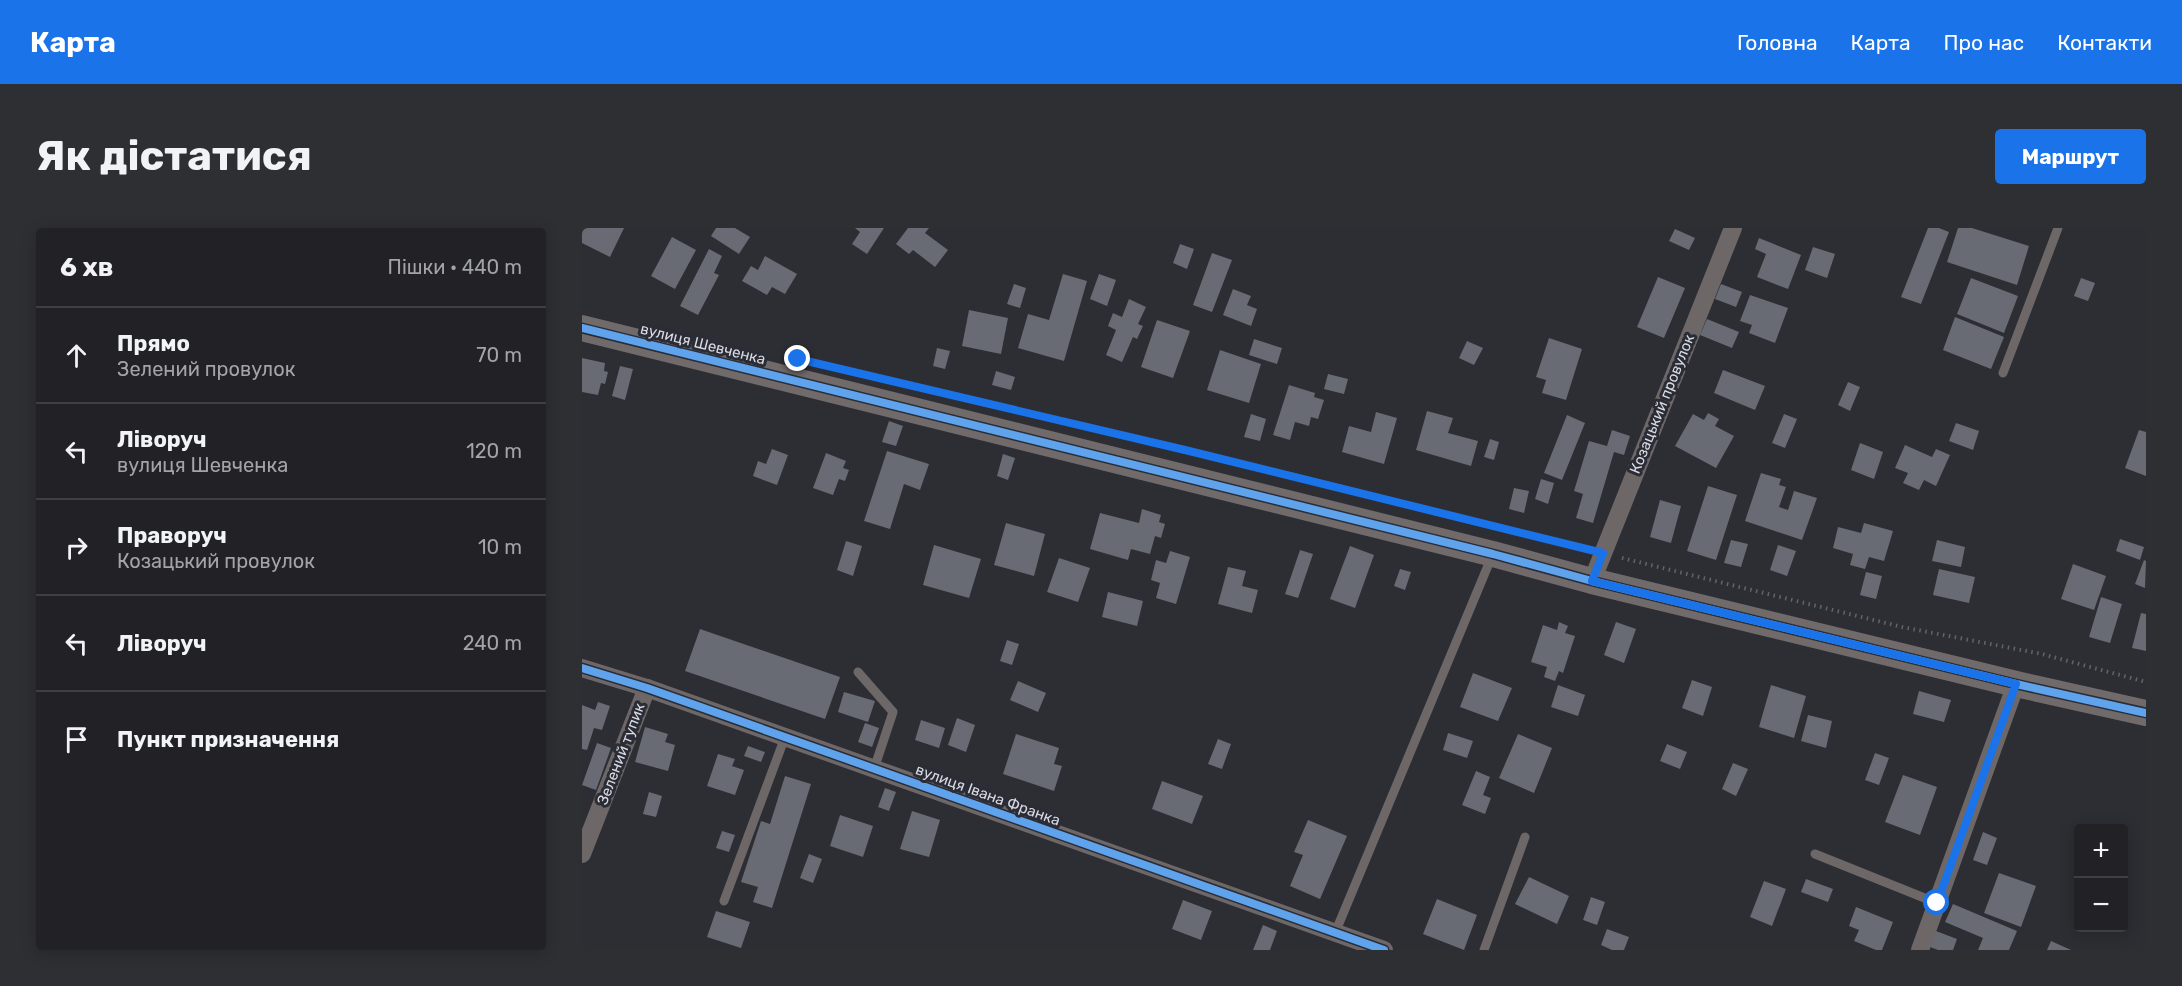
<!DOCTYPE html>
<html lang="uk">
<head>
<meta charset="utf-8">
<style>
  :root { --surface:#222226; --page:#2e2f32; --text:#f1f3f6; --muted:#a2a4a7; --line:#3f3f43; --accent:#1a73e8 }
  body { margin:0; font-family:Rubik,sans-serif; background:var(--page); color:var(--text) }
  .controls { position:absolute; right:18px; bottom:18px; display:grid; overflow:hidden; border-radius:6px; box-shadow:0 3px 15px #0003 }
  .controls button { width:54px; height:54px; display:grid; place-items:center; padding:0; border:0; border-bottom:2px solid var(--line); background:var(--surface); color:var(--text); font:30px sans-serif }
  .stop { position:absolute; width:18px; height:18px; margin:-14px; border:4px solid #1a73e8; border-radius:50%; background:#fff }
  .stop.end { background:#1a73e8; border-color:#fff; box-shadow:0 2px 6px #0008 }
  .list { margin:0; padding:0; list-style:none }
  h2 { display:flex; justify-content:space-between; align-items:center; height:78px; margin:0; padding:0 24px; font-size:26px }
  h2 small { font-size:20px; font-weight:400; color:var(--muted) }
  .list li { display:grid; grid-template-columns:39px 1fr auto; gap:18px; align-items:center; box-sizing:border-box; height:96px; padding:0 24px; border-top:2px solid var(--line) }
  .list b { display:block; font-size:22px; white-space:nowrap }
  .list p { margin:0; font-size:20px; white-space:nowrap; color:var(--muted) }
  .list em { font-size:20px; font-style:normal; color:var(--muted) }
  .icon { flex:none; width:33px; height:33px; fill:none; stroke:currentColor; stroke-width:2; stroke-linecap:round; stroke-linejoin:round }
  .map { position:relative; flex:none; width:1564px; height:722px; overflow:hidden; border-radius:6px }
  header { display:flex; align-items:center; gap:36px; box-sizing:border-box; height:84px; padding:0 30px; background:var(--accent); color:#fff }
  header strong { font-size:28px }
  nav { display:flex; gap:33px; margin-inline-start:auto; font-size:21px }
  .intro { display:flex; align-items:center; justify-content:space-between; box-sizing:border-box; height:144px; padding:0 36px }
  h1 { margin:0; font-size:42px }
  .button { padding:15px 27px; border-radius:6px; background:var(--accent); color:#fff; font-size:21px; font-weight:700 }
  main { display:flex; gap:36px; padding:0 36px }
  aside { flex:1; background:var(--surface); border-radius:6px; box-shadow:0 3px 15px #0003 }
  .map>svg:first-child { display:block }
</style>
</head>
<body>
<header>
<strong>Карта</strong>
<nav><a>Головна</a><a>Карта</a><a>Про нас</a><a>Контакти</a></nav>
</header>
<div class="intro"><h1>Як дістатися</h1><a class="button">Маршрут</a></div>
<main>
<aside>
<h2>6 хв<small>Пішки · 440 m</small></h2>
<ul class="list">
<li><svg class="icon" aria-label="ahead" viewBox="0 0 24 24"><path d="M12 20V5M6 11l6-6 6 6"/></svg><div><b>Прямо</b><p>Зелений провулок</p></div><em>70 m</em></li>
<li><svg class="icon" aria-label="left" viewBox="0 0 24 24"><path d="M17 20v-9H6M10 6l-5 5 5 5"/></svg><div><b>Ліворуч</b><p>вулиця Шевченка</p></div><em>120 m</em></li>
<li><svg class="icon" aria-label="right" viewBox="0 0 24 24"><path d="M7 20v-9h11M14 6l5 5-5 5"/></svg><div><b>Праворуч</b><p>Козацький провулок</p></div><em>10 m</em></li>
<li><svg class="icon" aria-label="left" viewBox="0 0 24 24"><path d="M17 20v-9H6M10 6l-5 5 5 5"/></svg><div><b>Ліворуч</b></div><em>240 m</em></li>
<li><svg class="icon" aria-label="arrive" viewBox="0 0 24 24"><path d="M6 21V4h12l-3 4 3 4H6"/></svg><div><b>Пункт призначення</b></div></li>
</ul>
</aside>
<div class="map">
<svg width="1564" height="722" viewBox="0 0 1564 722">
  <rect width="100%" height="100%" fill="#2d2e33"/>
  <g fill="#686a74">
    <polygon points="0,0 42,0 28,29 0,15"/>
    <polygon points="134,0 153,0 168,9 157,26 129,8"/>
    <polygon points="273,0 302,0 285,26 270,16 278,4"/>
    <polygon points="326,0 347,0 343,5 366,22 353,39 331,22 327,26 314,16"/>
    <polygon points="1346,0 1357,0 1367,4 1339,76 1319,69"/>
    <polygon points="1376,0 1390,0 1447,18 1435,57 1365,34"/>
    <polygon points="1093,1 1113,10 1107,22 1087,13"/>
    <polygon points="90,9 114,22 93,61 69,48"/>
    <polygon points="1177,10 1219,27 1206,61 1175,49 1184,26 1173,21"/>
    <polygon points="598,16 612,21 605,41 591,35"/>
    <polygon points="1231,19 1253,26 1245,50 1223,42"/>
    <polygon points="127,21 140,28 132,45 137,47 116,87 98,78"/>
    <polygon points="630,25 650,32 630,84 611,77"/>
    <polygon points="183,28 215,46 203,66 190,59 185,67 160,53 169,38 176,42"/>
    <polygon points="481,46 505,53 482,133 436,120 446,86 467,92"/>
    <polygon points="517,46 534,52 525,78 508,71"/>
    <polygon points="1076,49 1103,60 1082,110 1055,99"/>
    <polygon points="1389,50 1436,68 1422,105 1375,86"/>
    <polygon points="1499,50 1513,55 1506,73 1492,68"/>
    <polygon points="432,56 444,60 438,80 425,76"/>
    <polygon points="1139,56 1160,64 1154,79 1133,71"/>
    <polygon points="651,61 669,68 665,77 675,81 669,98 641,87"/>
    <polygon points="1168,67 1206,80 1193,115 1167,105 1170,97 1158,93"/>
    <polygon points="547,71 564,79 556,96 561,98 555,111 551,109 540,134 524,127 534,102 526,98 531,85 540,89"/>
    <polygon points="387,82 426,90 419,126 380,118"/>
    <polygon points="1373,89 1422,109 1409,141 1361,122"/>
    <polygon points="1125,91 1157,104 1150,120 1118,107"/>
    <polygon points="575,92 608,103 591,150 559,139"/>
    <polygon points="967,110 1000,121 984,172 960,165 964,152 954,149"/>
    <polygon points="672,111 700,120 695,136 667,127"/>
    <polygon points="885,113 901,120 892,137 877,130"/>
    <polygon points="355,120 368,123 363,141 351,138"/>
    <polygon points="638,122 679,136 667,175 625,162"/>
    <polygon points="0,130 23,135 22,143 26,144 23,156 19,155 16,167 0,164"/>
    <polygon points="38,138 51,141 43,172 30,168"/>
    <polygon points="1141,142 1183,158 1173,182 1132,165"/>
    <polygon points="414,143 433,149 429,162 410,157"/>
    <polygon points="746,146 766,151 762,166 742,161"/>
    <polygon points="1266,154 1278,159 1268,183 1256,177"/>
    <polygon points="707,157 733,165 732,169 742,172 736,191 729,189 727,198 713,194 708,212 691,207"/>
    <polygon points="845,183 871,190 866,205 896,213 889,238 834,222"/>
    <polygon points="794,184 815,190 802,236 760,224 767,198 789,204"/>
    <polygon points="1126,185 1137,191 1133,198 1152,208 1134,240 1093,218 1111,186 1122,192"/>
    <polygon points="669,186 684,191 678,213 662,209"/>
    <polygon points="1202,186 1215,191 1203,220 1190,215"/>
    <polygon points="985,187 1003,195 980,252 962,245"/>
    <polygon points="307,193 321,198 314,218 300,214"/>
    <polygon points="1374,195 1397,203 1391,222 1367,213"/>
    <polygon points="1030,202 1048,208 1042,227 1032,224 1011,295 994,290 1001,266 992,263 1007,213 1025,218"/>
    <polygon points="1557,202 1564,204 1564,248 1543,240"/>
    <polygon points="908,211 917,214 912,232 902,229"/>
    <polygon points="1278,215 1301,224 1292,251 1269,242"/>
    <polygon points="1323,217 1350,229 1354,221 1368,227 1354,258 1342,252 1337,262 1321,255 1326,245 1313,240"/>
    <polygon points="190,221 206,227 195,257 171,248 176,233 184,236"/>
    <polygon points="305,223 347,236 338,262 322,256 308,301 282,293"/>
    <polygon points="244,225 264,233 261,240 267,242 263,253 257,251 251,267 231,260"/>
    <polygon points="421,226 433,230 426,252 415,248"/>
    <polygon points="1179,245 1199,251 1197,257 1204,259 1197,279 1206,282 1212,263 1235,270 1220,312 1163,293"/>
    <polygon points="959,251 972,255 966,276 953,271"/>
    <polygon points="1126,258 1155,267 1134,332 1105,323"/>
    <polygon points="932,260 947,263 942,285 927,281"/>
    <polygon points="1078,272 1099,278 1089,315 1068,309"/>
    <polygon points="560,281 579,287 577,294 583,296 579,310 573,308 568,326 549,321 546,332 508,321 518,285 557,295"/>
    <polygon points="424,295 463,306 452,348 412,337"/>
    <polygon points="1282,295 1311,303 1302,333 1287,329 1283,341 1268,337 1271,326 1251,320 1256,299 1279,305"/>
    <polygon points="1538,311 1562,319 1558,332 1534,323"/>
    <polygon points="1149,312 1166,316 1159,339 1142,335"/>
    <polygon points="1355,312 1383,319 1379,339 1350,333"/>
    <polygon points="264,313 280,318 271,348 255,342"/>
    <polygon points="352,317 399,331 387,370 341,357"/>
    <polygon points="1196,317 1214,323 1205,348 1188,342"/>
    <polygon points="768,318 792,327 773,380 748,371"/>
    <polygon points="718,322 731,326 716,370 703,366"/>
    <polygon points="588,323 608,329 594,376 574,370 578,355 569,352 574,332 584,335"/>
    <polygon points="477,330 508,340 496,374 465,364"/>
    <polygon points="1562,332 1564,333 1563,360 1553,356"/>
    <polygon points="1491,336 1524,348 1512,382 1479,371"/>
    <polygon points="646,339 664,343 660,358 676,362 670,385 636,376"/>
    <polygon points="818,341 829,344 823,362 812,358"/>
    <polygon points="1357,341 1393,349 1387,375 1351,367"/>
    <polygon points="1284,344 1300,348 1294,371 1278,367"/>
    <polygon points="526,364 561,373 555,398 520,389"/>
    <polygon points="1519,369 1540,376 1528,415 1507,409"/>
    <polygon points="1559,385 1564,386 1564,423 1550,420"/>
    <polygon points="977,394 986,398 983,405 993,408 981,445 977,443 973,453 962,449 965,439 949,434 961,397 975,402"/>
    <polygon points="1034,394 1054,401 1042,435 1022,427"/>
    <polygon points="118,401 258,449 243,491 103,443"/>
    <polygon points="425,412 437,416 430,437 418,433"/>
    <polygon points="891,445 930,460 916,493 878,479"/>
    <polygon points="1110,452 1130,459 1121,488 1100,480"/>
    <polygon points="436,453 464,465 456,484 428,472"/>
    <polygon points="976,457 1003,467 996,488 969,479"/>
    <polygon points="1189,457 1224,468 1212,510 1177,499"/>
    <polygon points="1337,463 1369,472 1362,494 1331,486"/>
    <polygon points="262,464 293,473 286,494 256,484"/>
    <polygon points="16,474 28,478 20,502 12,500 5,522 0,521 0,477 13,482"/>
    <polygon points="1226,487 1250,493 1244,520 1219,513"/>
    <polygon points="375,490 393,497 384,524 366,517"/>
    <polygon points="339,492 363,500 357,520 333,512"/>
    <polygon points="283,495 297,500 290,519 276,514"/>
    <polygon points="63,499 86,506 83,514 93,517 86,543 53,534"/>
    <polygon points="866,505 891,513 885,530 861,522"/>
    <polygon points="434,506 477,520 472,536 480,538 472,563 421,546"/>
    <polygon points="936,506 970,520 952,565 917,550"/>
    <polygon points="636,511 649,516 640,541 626,536"/>
    <polygon points="15,515 29,520 14,562 0,557"/>
    <polygon points="1085,516 1105,524 1098,541 1078,533"/>
    <polygon points="166,518 183,524 179,534 162,528"/>
    <polygon points="1293,525 1307,530 1297,557 1283,552"/>
    <polygon points="136,526 153,531 150,538 162,542 153,567 125,558"/>
    <polygon points="1151,535 1166,541 1154,568 1140,561"/>
    <polygon points="894,543 908,549 901,567 909,570 903,586 880,577"/>
    <polygon points="1321,547 1355,559 1338,607 1303,594"/>
    <polygon points="203,548 229,556 190,680 171,674 176,659 159,654 179,593 188,596"/>
    <polygon points="580,553 621,568 610,596 570,581"/>
    <polygon points="303,560 314,564 307,583 296,579"/>
    <polygon points="67,564 80,568 74,589 61,586"/>
    <polygon points="330,583 358,592 347,629 318,621"/>
    <polygon points="258,587 291,598 281,629 248,618"/>
    <polygon points="726,592 765,608 738,671 708,658 721,627 712,624"/>
    <polygon points="140,603 153,607 147,624 134,620"/>
    <polygon points="1401,604 1415,610 1405,637 1391,632"/>
    <polygon points="227,626 240,631 231,655 218,650"/>
    <polygon points="1417,645 1454,658 1439,699 1402,685"/>
    <polygon points="947,649 987,668 975,696 933,676"/>
    <polygon points="1224,651 1251,661 1246,674 1219,664"/>
    <polygon points="1182,653 1204,661 1190,698 1168,689"/>
    <polygon points="1009,669 1023,674 1015,697 1001,692"/>
    <polygon points="855,671 895,687 882,722 841,706"/>
    <polygon points="601,672 630,683 619,712 590,701"/>
    <polygon points="1371,676 1435,703 1427,722 1396,722 1401,710 1363,694"/>
    <polygon points="1274,679 1311,694 1300,722 1294,722 1272,713 1277,702 1267,698"/>
    <polygon points="134,683 168,694 159,720 125,709"/>
    <polygon points="681,697 695,703 688,722 671,722"/>
    <polygon points="1025,701 1047,709 1042,722 1030,722 1019,717"/>
    <polygon points="1354,703 1375,711 1371,722 1356,722 1348,719"/>
    <polygon points="1469,713 1489,722 1465,722"/>
  </g>
  <g fill="none" stroke-linecap="round" stroke-linejoin="round">
    <g stroke="#666364" stroke-width="4" stroke-dasharray="1.5 4.5" stroke-linecap="butt">
      <polyline points="565,213 1003,320"/>
      <polyline points="1040,330 1320,399 1460,426 1564,454"/>
    </g>
    <g stroke="#6e6768" stroke-width="9">
      <polyline points="1421,145 1476,0"/>
      <polyline points="276,444 311,484 292,541"/>
      <polyline points="1233,626 1355,675"/>
      <polyline points="142,673 203,509"/>
      <polyline points="753,705 910,328"/>
      <polyline points="902,722 943,609"/>
    </g>
    <g stroke="#6e6768" stroke-width="18">
      <polyline points="1010,353 1151,0"/>
      <polyline points="0,440 65,460 802,722"/>
      <polyline points="0,626 65,460"/>
      <polyline points="1338,722 1434,456"/>
    </g>
    <polyline stroke="#706a6b" stroke-width="26" points="0,100 911,326 1010,353 1434,456 1564,485"/>
    <g stroke="#2a2c36" stroke-width="11">
      <g id="cycleway">
        <polyline points="0,100 911,326 1010,353 1434,456 1564,485"/>
        <polyline points="0,440 65,460 802,722"/>
      </g>
    </g>
    <use href="#cycleway" stroke="#60a3ed" stroke-width="8"/>
  </g>
  <g fill="none" stroke-linecap="round" stroke-linejoin="round">
    <polyline stroke="#1a73e8" stroke-width="8" points="216,131 603,222 1021,325 1010,353 1434,456 1355,675"/>
  </g>
  <g text-anchor="middle" dominant-baseline="central" stroke-width="6" stroke-linejoin="round" paint-order="stroke">
    <g font-size="15" fill="#dadbe2" stroke="#2a2c36">
      <text transform="translate(121 116) rotate(14)">вулиця Шевченка</text>
      <text transform="translate(1080 176) rotate(-68)">Козацький провулок</text>
      <text transform="translate(39 526) rotate(-69)">Зелений тупик</text>
      <text transform="translate(406 567) rotate(20)">вулиця Івана Франка</text>
    </g>
  </g>
</svg>
<div class="controls">
<button>+</button>
<button>−</button>
</div>
<div class="stop" style="left:1355px;top:675px"></div>
<div class="stop end" style="left:216px;top:131px"></div>
</div>
</main>
</body>
</html>
